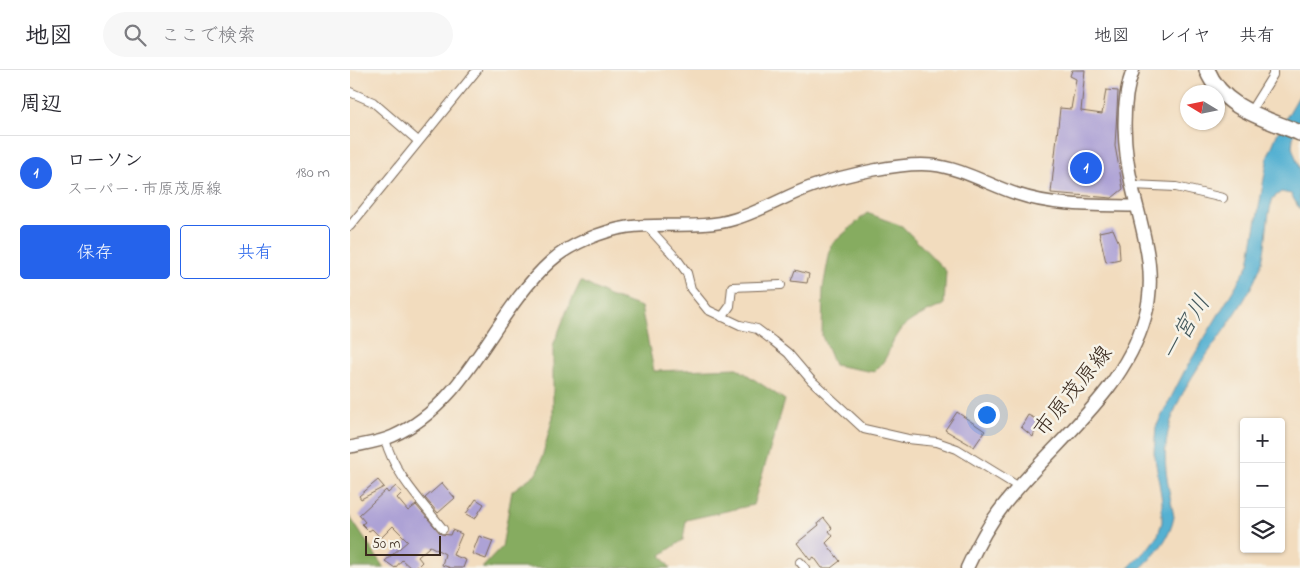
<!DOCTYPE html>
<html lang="ja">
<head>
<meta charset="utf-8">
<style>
  :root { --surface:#fff; --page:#f7f7f7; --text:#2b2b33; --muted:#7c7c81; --line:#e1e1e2; --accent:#2563eb }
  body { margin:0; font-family:"Indie Flower","Klee One",sans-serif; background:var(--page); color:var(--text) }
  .controls { position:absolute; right:15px; bottom:15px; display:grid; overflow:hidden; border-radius:5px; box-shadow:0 1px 4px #0004 }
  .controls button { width:45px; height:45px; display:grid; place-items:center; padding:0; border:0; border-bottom:1px solid var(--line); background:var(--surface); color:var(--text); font:25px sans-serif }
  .compass { position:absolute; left:830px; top:15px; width:45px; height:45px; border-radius:50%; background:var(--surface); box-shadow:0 1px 4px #0004; rotate:280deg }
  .scale { position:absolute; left:15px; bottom:12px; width:76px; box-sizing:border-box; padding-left:5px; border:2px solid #3b2a1e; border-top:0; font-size:14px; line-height:18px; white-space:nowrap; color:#3b2a1e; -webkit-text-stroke:4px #f7f3e8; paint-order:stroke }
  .you { position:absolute; left:636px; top:344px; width:18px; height:18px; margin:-12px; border:4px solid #fff; border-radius:50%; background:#1a73e8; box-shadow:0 0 0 8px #1a73e833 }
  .badge { display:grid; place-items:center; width:32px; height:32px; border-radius:50%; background:var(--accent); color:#fff; font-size:16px; font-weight:700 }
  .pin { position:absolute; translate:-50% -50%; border:2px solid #fff; box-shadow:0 1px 5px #0006 }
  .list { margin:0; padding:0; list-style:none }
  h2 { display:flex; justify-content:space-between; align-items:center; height:65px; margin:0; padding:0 20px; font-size:21px }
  h2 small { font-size:16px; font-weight:400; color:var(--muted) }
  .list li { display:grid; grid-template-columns:32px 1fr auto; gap:15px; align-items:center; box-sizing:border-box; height:75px; padding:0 20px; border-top:1px solid var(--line) }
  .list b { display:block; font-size:19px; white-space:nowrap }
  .list p { margin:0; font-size:16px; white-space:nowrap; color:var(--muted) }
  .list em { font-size:16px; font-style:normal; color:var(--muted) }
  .actions { display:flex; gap:10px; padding:15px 20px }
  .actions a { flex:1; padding:11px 0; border:1px solid var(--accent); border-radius:5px; text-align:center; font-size:18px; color:var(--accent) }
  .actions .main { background:var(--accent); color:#fff }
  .icon { flex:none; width:28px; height:28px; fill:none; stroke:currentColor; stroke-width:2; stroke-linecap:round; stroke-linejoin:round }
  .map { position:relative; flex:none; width:950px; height:498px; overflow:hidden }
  header { display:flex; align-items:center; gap:30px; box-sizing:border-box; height:70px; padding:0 25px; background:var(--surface); border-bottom:1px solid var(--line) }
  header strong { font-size:24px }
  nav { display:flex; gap:28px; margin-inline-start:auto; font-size:18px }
  .search { width:350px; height:45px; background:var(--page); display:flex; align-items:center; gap:12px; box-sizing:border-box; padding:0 18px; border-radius:28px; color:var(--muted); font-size:19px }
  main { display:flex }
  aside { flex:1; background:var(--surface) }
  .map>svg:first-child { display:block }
</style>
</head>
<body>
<header>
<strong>地図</strong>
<div class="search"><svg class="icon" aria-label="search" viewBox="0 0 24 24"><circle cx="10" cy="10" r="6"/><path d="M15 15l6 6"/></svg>ここで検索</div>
<nav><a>地図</a><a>レイヤ</a><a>共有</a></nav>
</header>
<main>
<aside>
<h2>周辺<small></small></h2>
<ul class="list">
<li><span class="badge">1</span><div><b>ローソン</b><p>スーパー · 市原茂原線</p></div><em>180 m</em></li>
</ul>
<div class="actions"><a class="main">保存</a><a>共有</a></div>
</aside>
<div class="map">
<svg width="950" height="498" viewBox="0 0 950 498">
  <rect width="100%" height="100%" fill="#f7f3e8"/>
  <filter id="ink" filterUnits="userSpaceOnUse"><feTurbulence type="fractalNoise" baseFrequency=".02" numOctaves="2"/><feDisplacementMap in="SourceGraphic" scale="10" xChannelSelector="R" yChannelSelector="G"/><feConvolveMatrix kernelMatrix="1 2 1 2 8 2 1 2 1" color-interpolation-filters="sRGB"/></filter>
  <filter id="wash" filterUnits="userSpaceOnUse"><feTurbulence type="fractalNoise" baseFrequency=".0096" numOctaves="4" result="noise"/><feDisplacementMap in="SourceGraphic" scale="20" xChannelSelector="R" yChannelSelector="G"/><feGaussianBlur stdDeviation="1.12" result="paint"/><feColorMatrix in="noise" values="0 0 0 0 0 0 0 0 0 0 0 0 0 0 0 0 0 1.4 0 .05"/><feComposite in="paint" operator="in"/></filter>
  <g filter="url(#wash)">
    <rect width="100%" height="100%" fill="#f2dcbe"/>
    <g fill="#86ac61" stroke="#606b40">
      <path d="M517,143L552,156L596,201L594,235C581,240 555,251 548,263C537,279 541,286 524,302L484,295L472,266L473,218L481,175Z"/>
      <polygon points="231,211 259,226 291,237 304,301 387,298 435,330 403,435 336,450 333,470 311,485 320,498 132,498 152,477 162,421 188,402 203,347 203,276 217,240"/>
      <polygon points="0,447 34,498 0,498"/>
    </g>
    <path fill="#54b1d2" stroke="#486e78" d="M950,24V50L943,68L942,77L950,100V140L941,124L931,122L923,128C915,150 918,176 910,198C887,258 822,311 816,375C813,398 820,424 824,447C820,468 807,483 791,498H778L799,477L808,465L812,452V431L804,382L806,357L834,302L899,194L918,86L928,62Z"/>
    <g id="blocks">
      <g fill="#ada2d5">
        <polygon points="722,0 735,0 731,41 752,44 756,20 768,21 765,76 773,119 762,128 701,123 710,38 721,39 726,9 720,6"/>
        <polygon points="763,159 769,173 770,189 756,192 749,162"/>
        <polygon points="445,200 459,204 457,213 441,211"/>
        <polygon points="607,342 635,361 624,377 595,360"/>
        <polygon points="678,345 688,350 683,367 671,357"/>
        <polygon points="28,410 34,417 11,429 9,426"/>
        <polygon points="92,413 105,428 88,443 75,428"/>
        <polygon points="46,416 52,423 47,428 58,441 66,435 91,464 100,465 102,460 112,464 103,485 116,490 113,498 101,498 92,495 95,484 80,476 68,487 72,492 66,498 61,498 52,490 45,498 35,491 58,471 43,456 31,468 22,459 19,461 12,454 15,452 9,445 36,420 38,423"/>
        <polygon points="126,429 134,434 125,449 116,444"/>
        <polygon points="474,448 482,458 479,461 483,466 476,473 490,491 481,498 472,498 464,487 460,490 447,473 469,455 468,453"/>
        <polygon points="129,466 143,471 136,489 122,484"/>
      </g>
    </g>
  </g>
  <g filter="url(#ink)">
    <use href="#blocks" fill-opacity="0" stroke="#7b6856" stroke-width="1"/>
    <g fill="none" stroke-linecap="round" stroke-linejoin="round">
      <g stroke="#7b6856" stroke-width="10">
        <g id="street">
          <polyline points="0,22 23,32 68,71"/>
          <polyline points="900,42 923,5 923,0"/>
          <polyline points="782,115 826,117 873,128"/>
          <polyline points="0,156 127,0"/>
          <polyline points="297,156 327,189 337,203 341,219 358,240 390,255 407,259 423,271 438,283 461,310 514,359 558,369 587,372 607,379 669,417"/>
          <polyline points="372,247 380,236 382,217 431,215"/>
          <path d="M35,369C44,404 71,431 93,459"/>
          <polyline points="450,492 455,498"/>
        </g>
      </g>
      <g stroke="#7b6856" stroke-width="14">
        <path id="secondary" d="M0,377C14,374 30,372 43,366C118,333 142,244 201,191C220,174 252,161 278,157C314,152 350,160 385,149C412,141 437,125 463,116C494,105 551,92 582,95C612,98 639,115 667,124C705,137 747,135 787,136"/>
      </g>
      <g stroke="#7b6856" stroke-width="15">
        <path id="primary" d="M617,498C627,476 638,455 653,436C701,374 773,325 795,247C808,202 792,160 782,116C774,81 770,34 783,0"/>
      </g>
      <g stroke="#7b6856" stroke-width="18">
        <path id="highway" d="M857,0C873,39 915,48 950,63"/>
      </g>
      <use href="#street" stroke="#fff" stroke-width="8"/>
      <use href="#secondary" stroke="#fff" stroke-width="11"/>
      <use href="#primary" stroke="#fff" stroke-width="12"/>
      <use href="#highway" stroke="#fff" stroke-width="15"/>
    </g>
  </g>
  <g text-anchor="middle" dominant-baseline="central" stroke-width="5" stroke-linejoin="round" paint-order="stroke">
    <g font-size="22" fill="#3b2a1e" stroke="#f7f3e8">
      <text transform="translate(724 322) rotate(-51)">市原茂原線</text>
    </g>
    <g font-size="24" font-style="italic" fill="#44595d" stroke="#f7f3e8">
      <text transform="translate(837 259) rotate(-59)">一宮川</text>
    </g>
  </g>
</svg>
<div class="controls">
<button>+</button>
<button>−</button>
<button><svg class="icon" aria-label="layers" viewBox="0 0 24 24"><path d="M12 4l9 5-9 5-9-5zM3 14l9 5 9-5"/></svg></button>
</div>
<svg class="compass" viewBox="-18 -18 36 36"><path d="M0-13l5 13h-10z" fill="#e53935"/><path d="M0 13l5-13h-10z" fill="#7c7c81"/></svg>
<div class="scale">50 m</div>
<div class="you"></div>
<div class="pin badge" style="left:736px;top:98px">1</div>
</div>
</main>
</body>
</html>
